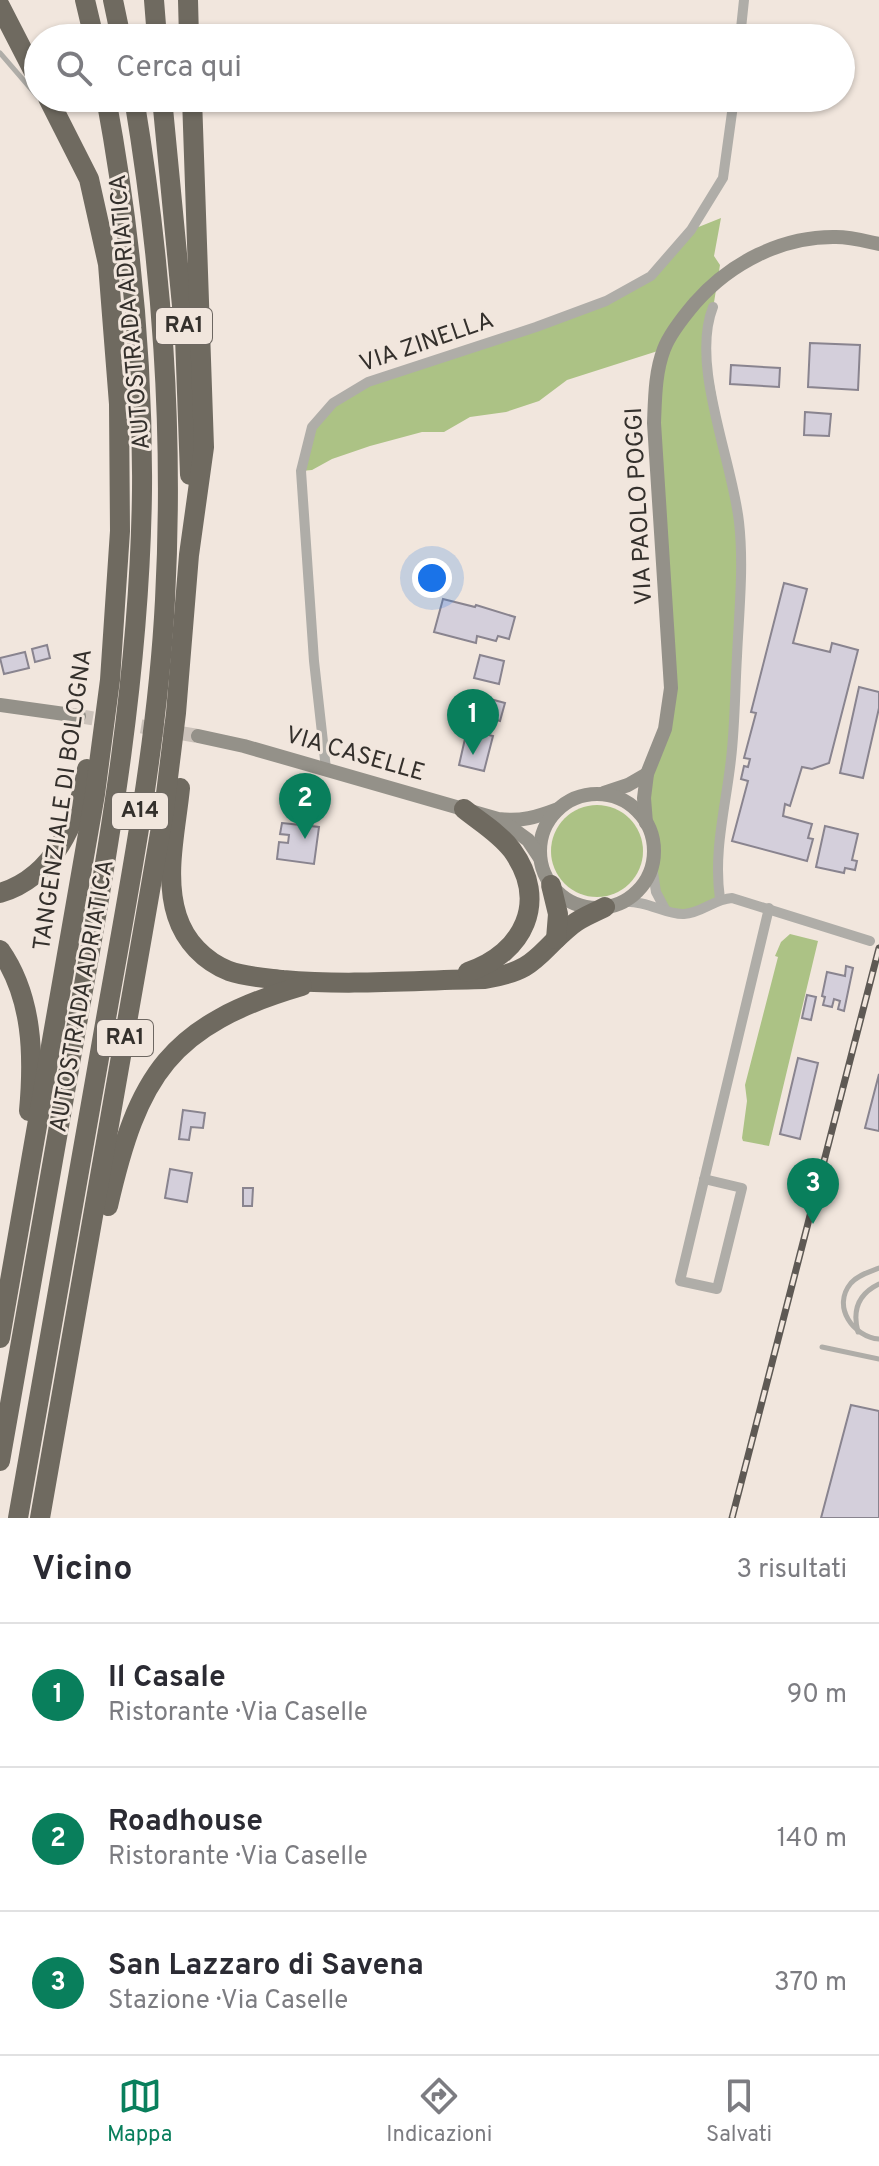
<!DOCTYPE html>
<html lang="it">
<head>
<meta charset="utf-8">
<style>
  :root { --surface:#fff; --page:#f7f7f7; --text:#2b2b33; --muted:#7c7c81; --line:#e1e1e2; --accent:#097f5c }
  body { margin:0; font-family:Overpass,sans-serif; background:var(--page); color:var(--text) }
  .you { position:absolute; left:432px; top:578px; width:28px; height:28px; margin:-20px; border:6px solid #fff; border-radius:50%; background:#1a73e8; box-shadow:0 0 0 12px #1a73e833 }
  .badge { display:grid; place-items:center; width:52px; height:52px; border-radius:50%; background:var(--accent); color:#fff; font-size:26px; font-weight:700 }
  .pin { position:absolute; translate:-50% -66px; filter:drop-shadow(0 2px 4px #0008) }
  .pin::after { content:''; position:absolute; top:42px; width:28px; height:24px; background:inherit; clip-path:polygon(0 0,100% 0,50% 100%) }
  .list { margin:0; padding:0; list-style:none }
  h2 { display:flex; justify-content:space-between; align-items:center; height:104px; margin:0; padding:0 32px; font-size:34px }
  h2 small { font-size:26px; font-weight:400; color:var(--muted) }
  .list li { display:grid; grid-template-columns:52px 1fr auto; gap:24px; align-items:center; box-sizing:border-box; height:144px; padding:0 32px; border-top:2px solid var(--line) }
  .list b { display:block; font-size:30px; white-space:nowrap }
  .list p { margin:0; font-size:26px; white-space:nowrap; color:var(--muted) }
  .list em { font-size:26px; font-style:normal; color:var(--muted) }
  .icon { flex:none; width:44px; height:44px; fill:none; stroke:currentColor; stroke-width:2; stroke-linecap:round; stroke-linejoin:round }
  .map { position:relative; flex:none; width:879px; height:1518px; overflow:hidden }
  .search { position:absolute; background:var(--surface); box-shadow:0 2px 6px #0004; left:24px; right:24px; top:24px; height:88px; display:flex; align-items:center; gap:20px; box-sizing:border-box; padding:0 28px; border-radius:44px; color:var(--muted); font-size:30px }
  .sheet { height:536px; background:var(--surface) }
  nav { display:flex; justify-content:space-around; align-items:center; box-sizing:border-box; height:112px; border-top:2px solid var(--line); background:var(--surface); font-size:22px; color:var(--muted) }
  nav a { display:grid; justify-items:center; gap:4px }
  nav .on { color:var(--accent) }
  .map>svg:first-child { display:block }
</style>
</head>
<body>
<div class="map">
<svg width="879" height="1518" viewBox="0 0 879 1518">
  <rect width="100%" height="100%" fill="#f1e6dd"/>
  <g fill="#acc285">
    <polygon points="721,218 714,256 720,265 707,346 739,523 731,758 720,838 720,899 690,913 665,909 652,866 654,851 646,823 644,798 670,706 656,468 664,349 567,380 539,401 506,412 470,417 444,432 422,432 370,446 332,459 312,470 301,471 312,427 333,403 367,382 606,301 651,276 691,230"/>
    <circle cx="597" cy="851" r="46"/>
    <polygon points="790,934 818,941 769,1146 743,1141 742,1138 747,1101 745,1085 778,957 775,956 781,942"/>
  </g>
  <g fill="#d4cfdb" stroke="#89848f" stroke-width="2">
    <polygon points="810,343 860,345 858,390 808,387"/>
    <polygon points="731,365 780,368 779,387 730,384"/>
    <polygon points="805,412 831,414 829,436 804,435"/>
    <polygon points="784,583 807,589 793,643 830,652 832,643 858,650 829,763 812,769 802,767 790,806 785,804 783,816 812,824 808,838 813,839 807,861 732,841 748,781 741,779 744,766 748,767 750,759 744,758 756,713 751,712"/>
    <polygon points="443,599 475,607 476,605 515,617 509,639 498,636 496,641 477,636 476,643 434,632"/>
    <polygon points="47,645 50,658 35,662 32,649"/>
    <polygon points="25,652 29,668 4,674 0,658"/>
    <polygon points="480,655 504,661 499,684 474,678"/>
    <polygon points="859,687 879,692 879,708 863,778 840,773"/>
    <polygon points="468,693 505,703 500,721 463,711"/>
    <polygon points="467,730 493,736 484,771 459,765"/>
    <polygon points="282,823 319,827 314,864 277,859 279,842 288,843 289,835 280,834"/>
    <polygon points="825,826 858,834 852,860 857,861 855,870 845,868 844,873 816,867"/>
    <polygon points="846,966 853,968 844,1011 838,1009 840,1001 834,999 832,1007 823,1005 825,997 822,996 827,972 845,976"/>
    <polygon points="807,995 816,997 811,1020 802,1018"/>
    <polygon points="798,1058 818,1063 800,1139 780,1134"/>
    <polygon points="879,1074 879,1131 865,1128"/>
    <polygon points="183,1110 205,1113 203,1128 191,1127 189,1140 179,1139"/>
    <polygon points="170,1169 192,1173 187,1202 165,1198"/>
    <polygon points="243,1188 253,1188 252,1206 243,1206"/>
    <polygon points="851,1405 879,1411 879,1518 821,1518"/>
  </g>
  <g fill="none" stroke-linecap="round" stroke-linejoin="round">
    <polyline stroke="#cbc2ba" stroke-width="14" stroke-dasharray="14 7" stroke-linecap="butt" points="79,716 198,736"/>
    <g stroke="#afada8" stroke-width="5">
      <polyline points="0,53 38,97"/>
      <path d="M879,1268C869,1272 858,1275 851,1283C831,1307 854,1337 879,1339"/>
      <path d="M858,1332C852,1310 858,1294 879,1284"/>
      <polyline points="822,1347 879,1359"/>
    </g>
    <g stroke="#afada8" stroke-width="10">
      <polyline points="740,38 744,0"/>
      <path d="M713,307C690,365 732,459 739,522C744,566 739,611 737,656C735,690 735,725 731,759C726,806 713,851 720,899"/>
      <polyline points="326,769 314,661 301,471 312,427 333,403 368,382 536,327 606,301 651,276 691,230 723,178 734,98"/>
      <polyline points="652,866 656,892 665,909"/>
      <path d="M622,902C648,900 665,915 684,914C702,913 714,899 732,898L870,941"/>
      <polyline points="704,1179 742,1188 717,1289 680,1281 769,908"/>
    </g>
    <g stroke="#949189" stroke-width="14">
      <polyline points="0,705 79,716"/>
      <path d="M198,736L244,746L498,819C521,822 537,817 558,809"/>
      <polyline points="604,793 628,785 647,774"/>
      <circle cx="597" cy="851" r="57"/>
      <polyline points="502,821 528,840 540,858"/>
      <path d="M646,823L644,798L647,774L665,729L671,688L654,423C655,399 655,372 664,349C670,333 684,316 695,303C730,263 782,236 836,237C851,237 865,241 879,244"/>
    </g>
    <g stroke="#6f6a60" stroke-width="20">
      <polyline points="85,0 94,38"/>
      <polyline points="113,0 121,38"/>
      <polyline points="154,0 157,38"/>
      <polyline points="188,0 189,38"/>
      <polyline points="0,6 38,80"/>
      <polyline points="162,98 185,337 190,475"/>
      <path d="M180,788C176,829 164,876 177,916C185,941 204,961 229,971C246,977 266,978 283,980C350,986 418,980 485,979C538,970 535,955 572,925C582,917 594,913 605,907"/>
      <path d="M464,809C480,822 499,833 512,850C549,901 524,953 468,972"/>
      <polyline points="551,885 558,914 556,939"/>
      <path d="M0,893C54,877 78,821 87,769"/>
      <path d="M0,950C33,997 34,1056 29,1111"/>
      <path d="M108,1206C138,1075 169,1025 302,986"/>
      <polyline points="0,1338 95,794 110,680 120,531 119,404 108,264 89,179 48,98"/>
      <path d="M0,1461C26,1313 52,1166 78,1018C110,843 140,668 142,490C143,359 130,227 106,98"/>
      <path d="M18,1518C48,1348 78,1177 108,1007C132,872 158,737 165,600C174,429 162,267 134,98"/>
      <polyline points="40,1518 143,931 164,810 176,713 189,555 204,447 192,98"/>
    </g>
    <g stroke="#5e5954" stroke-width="7">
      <polyline id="rail" points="732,1518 879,948"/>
    </g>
    <use href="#rail" stroke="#f1e6dd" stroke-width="4" stroke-dasharray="12" stroke-linecap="butt"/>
  </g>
  <g text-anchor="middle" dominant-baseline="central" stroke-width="6" stroke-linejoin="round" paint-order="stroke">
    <g fill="#f1e6dd" stroke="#6d6761" stroke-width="2">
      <rect x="156" y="308" width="56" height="36" rx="6"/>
      <rect x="112" y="793" width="56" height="36" rx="6"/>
      <rect x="97" y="1020" width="56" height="36" rx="6"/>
    </g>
    <g font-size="22" font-weight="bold" fill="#34302c">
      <text x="184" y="326">RA1</text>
      <text x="140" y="811">A14</text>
      <text x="125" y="1038">RA1</text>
    </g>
    <g font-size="24" fill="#34302c" stroke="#f1e6dd">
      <text transform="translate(131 312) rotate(-95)">AUTOSTRADA ADRIATICA</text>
      <text transform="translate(427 343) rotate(-19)">VIA ZINELLA</text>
      <text transform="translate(640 506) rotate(-93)">VIA PAOLO POGGI</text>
      <text transform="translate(355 755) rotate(16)">VIA CASELLE</text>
      <text transform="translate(64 800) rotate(-82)">TANGENZIALE DI BOLOGNA</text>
      <text transform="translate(83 996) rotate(-80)">AUTOSTRADA ADRIATICA</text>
    </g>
  </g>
</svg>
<div class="you"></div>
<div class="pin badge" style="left:473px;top:755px">1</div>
<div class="pin badge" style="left:305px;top:839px">2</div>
<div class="pin badge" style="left:813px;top:1224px">3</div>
<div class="search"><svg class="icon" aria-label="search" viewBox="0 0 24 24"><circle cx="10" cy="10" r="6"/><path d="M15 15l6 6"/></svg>Cerca qui</div>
</div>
<section class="sheet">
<h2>Vicino<small>3 risultati</small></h2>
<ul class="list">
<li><span class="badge">1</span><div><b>Il Casale</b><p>Ristorante · Via Caselle</p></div><em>90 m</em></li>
<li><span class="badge">2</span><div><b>Roadhouse</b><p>Ristorante · Via Caselle</p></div><em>140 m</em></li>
<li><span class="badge">3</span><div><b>San Lazzaro di Savena</b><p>Stazione · Via Caselle</p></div><em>370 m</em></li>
</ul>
</section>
<nav>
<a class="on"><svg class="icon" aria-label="map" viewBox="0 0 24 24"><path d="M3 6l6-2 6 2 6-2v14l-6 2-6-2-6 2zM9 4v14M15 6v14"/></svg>Mappa</a>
<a><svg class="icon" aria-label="directions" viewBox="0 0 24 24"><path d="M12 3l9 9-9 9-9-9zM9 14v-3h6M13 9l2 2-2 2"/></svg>Indicazioni</a>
<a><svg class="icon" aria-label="saved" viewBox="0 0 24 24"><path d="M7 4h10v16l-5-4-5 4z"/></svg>Salvati</a>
</nav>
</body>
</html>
